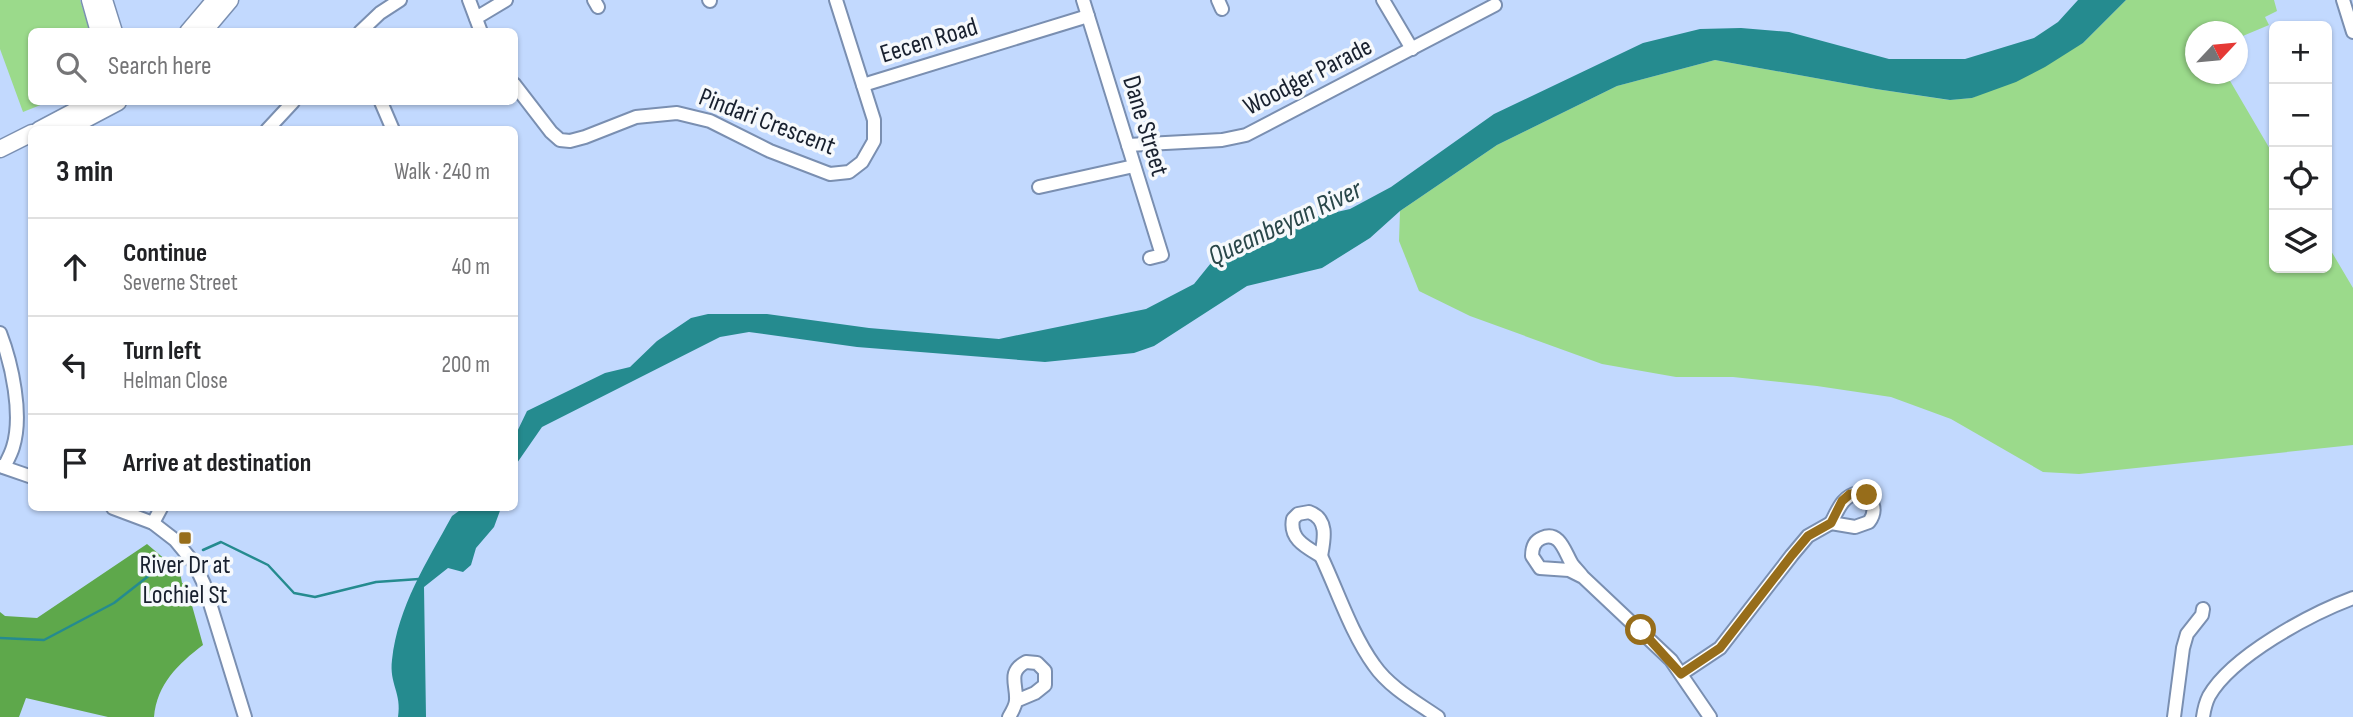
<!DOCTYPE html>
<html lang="en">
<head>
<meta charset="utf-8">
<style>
  :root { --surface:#fff; --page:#f6f6f6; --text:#202124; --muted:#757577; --line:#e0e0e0 }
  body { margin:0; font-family:"Sofia Sans Condensed",sans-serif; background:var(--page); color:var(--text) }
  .controls { position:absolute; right:21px; top:21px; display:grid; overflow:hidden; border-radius:10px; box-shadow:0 2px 5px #0004 }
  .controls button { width:63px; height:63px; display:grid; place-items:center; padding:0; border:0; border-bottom:2px solid var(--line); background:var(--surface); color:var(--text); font:35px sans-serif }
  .compass { position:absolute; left:2185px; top:21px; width:63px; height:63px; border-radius:50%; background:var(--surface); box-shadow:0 2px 5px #0004; rotate:64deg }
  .stop { position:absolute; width:21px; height:21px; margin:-16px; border:5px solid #976d1a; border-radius:50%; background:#fff }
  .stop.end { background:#976d1a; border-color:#fff; box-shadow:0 2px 7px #0008 }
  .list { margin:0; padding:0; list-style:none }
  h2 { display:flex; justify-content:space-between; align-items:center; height:91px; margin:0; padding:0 28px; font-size:30px }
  h2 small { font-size:23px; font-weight:400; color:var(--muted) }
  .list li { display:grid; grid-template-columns:46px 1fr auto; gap:21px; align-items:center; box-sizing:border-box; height:98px; padding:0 28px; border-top:2px solid var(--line) }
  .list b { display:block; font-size:26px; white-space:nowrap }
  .list p { margin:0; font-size:23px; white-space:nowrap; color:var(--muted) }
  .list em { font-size:23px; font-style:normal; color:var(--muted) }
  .icon { flex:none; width:38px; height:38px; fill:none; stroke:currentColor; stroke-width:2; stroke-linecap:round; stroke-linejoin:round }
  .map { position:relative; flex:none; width:2353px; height:717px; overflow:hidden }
  .search { position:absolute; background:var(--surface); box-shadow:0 2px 5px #0004; left:28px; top:28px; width:490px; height:77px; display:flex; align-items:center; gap:18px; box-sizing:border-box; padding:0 24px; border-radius:10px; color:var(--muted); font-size:26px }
  .panel { position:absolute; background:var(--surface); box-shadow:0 2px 5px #0004; left:28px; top:126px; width:490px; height:385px; border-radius:10px }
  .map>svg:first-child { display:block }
</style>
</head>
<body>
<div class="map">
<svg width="2353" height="717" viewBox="0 0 2353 717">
  <rect width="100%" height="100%" fill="#c2d9fe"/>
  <g fill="#9bda8b">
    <polygon points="0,0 80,0 90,31 32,32 32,102 48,102 23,112 0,49"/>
    <polygon points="2126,0 2274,0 2277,11 2265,17 2269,25 2238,38 2238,32 2196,32 2196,74 2226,74 2274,156 2274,268 2327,268 2327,244 2353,288 2353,445 2079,474 2043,472 1951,419 1891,397 1817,386 1733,377 1676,377 1602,364 1470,316 1419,291 1399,241 1400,211 1497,145 1617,86 1715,60 1876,89 1949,100 1972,98 2083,43"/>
  </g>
  <path fill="#5ea84b" d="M147,544L180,572L182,583L186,584L203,645C178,664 157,684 154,717H108L26,698L19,717H0V612L5,616L37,618Z"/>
  <g fill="#258b8f">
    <polygon points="2078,0 2126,0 2083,43 2045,67 2016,82 1972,98 1950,100 1876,89 1715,60 1617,86 1497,145 1400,211 1370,238 1322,268 1247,286 1154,346 1134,353 1045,362 857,347 749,332 720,337 542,427 517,463 515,472 515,436 527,411 605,373 630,367 657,341 691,318 708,314 767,314 869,328 999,339 1146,309 1194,284 1215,258 1302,220 1350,209 1391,187 1494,114 1643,43 1700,29 1741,28 1789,32 1889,59 1965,59 2034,38 2058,22"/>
    <path d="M463,508H501L494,527L476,548L471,565L463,572L448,568L424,587L426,717H398C402,693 389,684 392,660C398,606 427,562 452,516Z"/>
  </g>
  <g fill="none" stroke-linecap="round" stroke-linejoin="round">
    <g stroke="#258b8f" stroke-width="2.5">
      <polyline points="203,550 221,542 268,565 294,593 315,597 376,582 419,579"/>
      <polyline points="0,638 44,640 114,603 160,567 178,564"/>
    </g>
    <g stroke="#7a8fb1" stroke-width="16">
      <g id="minor">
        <polyline points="469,0 481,32"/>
        <polyline points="594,0 598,7"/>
        <polyline points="709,0 710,1"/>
        <polyline points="1083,0 1162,255 1150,258"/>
        <polyline points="1218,0 1222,9"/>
        <polyline points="1383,0 1412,49"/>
        <polyline points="2343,0 2353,32"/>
        <polyline points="476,18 506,0"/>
        <polyline points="360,32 380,13 400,0"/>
        <polyline points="514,84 551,132 560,140 570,141 585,137 636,117 677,113 710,121 770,151 830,174 849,172 862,162 874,141 874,120 836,0"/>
        <polyline points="863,85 1088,16"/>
        <polyline points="381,102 393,130"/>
        <polyline points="267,130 293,102"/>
        <polyline points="1128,145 1222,140 1246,135 1495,5"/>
        <polyline points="1039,187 1134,166"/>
        <path d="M0,333C12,364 23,415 13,447C11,454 7,461 4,467"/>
        <polyline points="0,466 32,477"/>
        <path d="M1858,493C1873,496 1878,510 1869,522L1855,527L1831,523C1838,510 1842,496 1858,493Z"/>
        <polyline points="113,508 153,523 175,540 194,563 204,584 245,717"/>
        <path d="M1309,512C1329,519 1324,540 1321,556C1306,547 1289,539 1293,519L1298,514Z"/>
        <polyline points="153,523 161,508"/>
        <path d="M1321,556C1338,592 1351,633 1374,665C1389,687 1416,702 1438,717"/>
        <path d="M1583,577L1569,570L1540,568L1532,556C1532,548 1534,541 1542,538C1560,530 1565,553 1572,564C1575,568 1580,573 1583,577L1671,660L1710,717"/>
        <polyline points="1681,674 1720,648 1792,555 1808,536 1831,523"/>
        <path d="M1009,717C1012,712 1016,705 1016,700C1017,684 1007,672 1026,662L1037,663L1045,671V685L1035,693L1016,701"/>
        <polyline points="2174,717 2183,648 2187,634 2202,615 2203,609"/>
        <path d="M2203,717C2204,710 2206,702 2209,696C2232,656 2310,614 2353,598"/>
      </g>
    </g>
    <g stroke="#7a8fb1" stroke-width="19">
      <g id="major">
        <polyline points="90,0 99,32"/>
        <polyline points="104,0 114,32"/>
        <polyline points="188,32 215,0"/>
        <polyline points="203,32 230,0"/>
        <polyline points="39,130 92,102"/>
        <polyline points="65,130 118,102"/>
        <polyline points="0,149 32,133"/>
      </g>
    </g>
    <use href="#minor" stroke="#fff" stroke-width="12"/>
    <use href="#major" stroke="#fff" stroke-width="16"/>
  </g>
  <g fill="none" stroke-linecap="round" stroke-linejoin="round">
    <polyline stroke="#976d1a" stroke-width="9" points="1641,630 1681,674 1720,648 1792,555 1808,536 1831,523 1842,501 1850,494 1858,493 1867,495"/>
  </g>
  <rect fill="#976d1a" stroke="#f6f9fc" stroke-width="2.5" x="178" y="531" width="14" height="14" rx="3.5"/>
  <g text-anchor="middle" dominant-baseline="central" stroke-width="7" stroke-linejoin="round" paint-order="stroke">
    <g font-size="26" fill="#18202e" stroke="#f6f9fc">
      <text transform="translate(929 41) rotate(-17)">Eecen Road</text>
      <text transform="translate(1308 77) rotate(-27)">Woodger Parade</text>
      <text transform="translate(767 122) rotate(21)">Pindari Crescent</text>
      <text transform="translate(1145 126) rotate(73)">Dane Street</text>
    </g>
    <g font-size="26" fill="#18202e" stroke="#f6f9fc">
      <text x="185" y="565">River Dr at<tspan x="185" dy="30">Lochiel St</tspan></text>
    </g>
    <g font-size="28" font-style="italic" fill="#2a4749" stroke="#f6f9fc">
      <text transform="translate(1285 223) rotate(-25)">Queanbeyan River</text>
    </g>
  </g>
</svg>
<div class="controls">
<button>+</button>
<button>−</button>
<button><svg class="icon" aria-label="locate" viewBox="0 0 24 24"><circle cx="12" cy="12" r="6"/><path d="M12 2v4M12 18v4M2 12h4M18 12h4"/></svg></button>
<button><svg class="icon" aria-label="layers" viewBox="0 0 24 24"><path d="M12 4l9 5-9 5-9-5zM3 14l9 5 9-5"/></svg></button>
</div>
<svg class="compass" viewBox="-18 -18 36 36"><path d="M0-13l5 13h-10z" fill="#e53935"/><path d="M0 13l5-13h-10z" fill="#757577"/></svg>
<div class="stop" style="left:1641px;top:630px"></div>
<div class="stop end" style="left:1867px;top:495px"></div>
<div class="search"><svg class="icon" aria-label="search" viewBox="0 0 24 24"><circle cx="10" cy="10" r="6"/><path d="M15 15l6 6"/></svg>Search here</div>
<section class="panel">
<h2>3 min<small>Walk · 240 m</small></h2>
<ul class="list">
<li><svg class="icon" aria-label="ahead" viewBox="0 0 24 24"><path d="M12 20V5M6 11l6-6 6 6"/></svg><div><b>Continue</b><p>Severne Street</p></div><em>40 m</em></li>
<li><svg class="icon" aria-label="left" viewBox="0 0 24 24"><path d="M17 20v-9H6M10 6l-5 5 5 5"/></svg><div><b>Turn left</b><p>Helman Close</p></div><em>200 m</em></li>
<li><svg class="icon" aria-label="arrive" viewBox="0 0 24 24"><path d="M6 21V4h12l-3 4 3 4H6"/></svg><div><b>Arrive at destination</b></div></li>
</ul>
</section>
</div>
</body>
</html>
